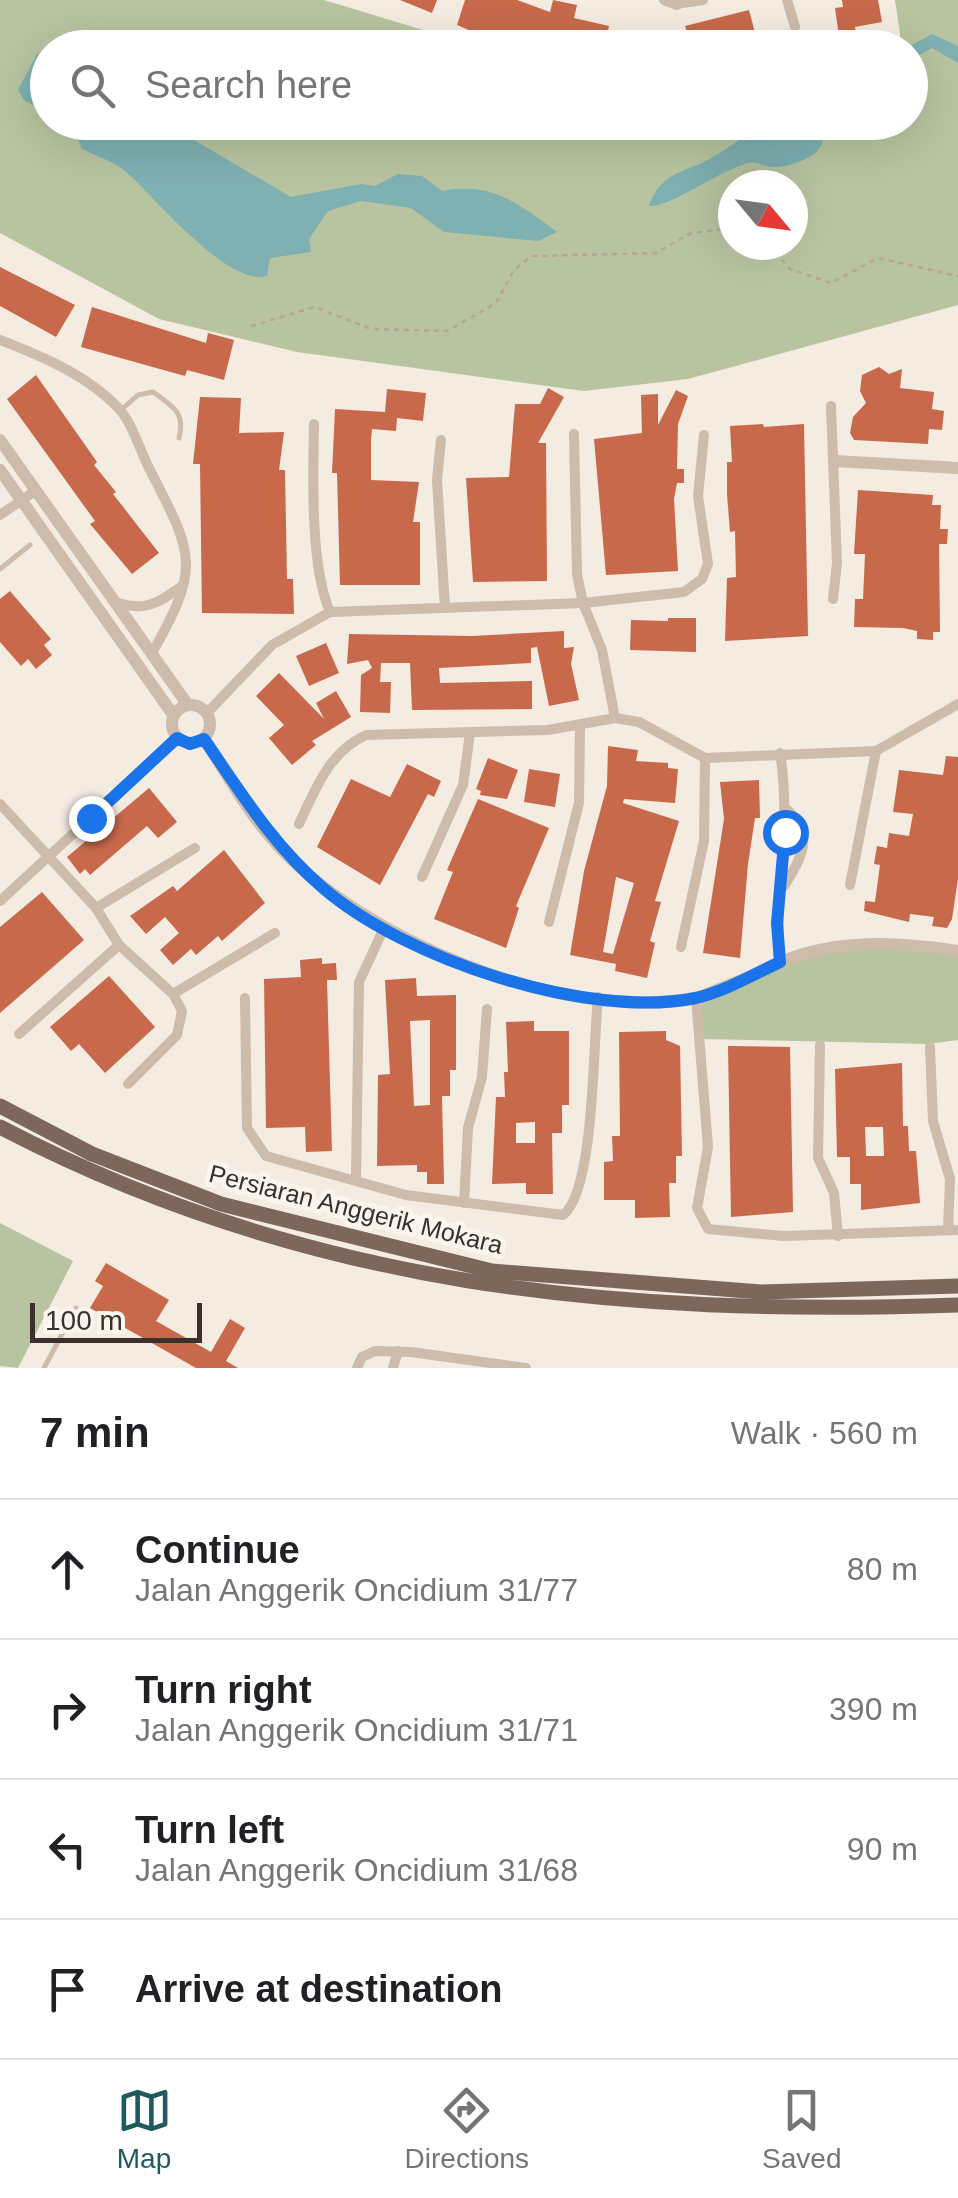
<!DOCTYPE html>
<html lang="en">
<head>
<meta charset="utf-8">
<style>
  :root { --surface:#fff; --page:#f6f6f6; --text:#202124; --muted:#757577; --line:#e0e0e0; --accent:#1f5a5e }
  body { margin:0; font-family:Helvetica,sans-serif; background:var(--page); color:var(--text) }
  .compass { position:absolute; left:718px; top:170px; width:90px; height:90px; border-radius:50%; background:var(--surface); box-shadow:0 10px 40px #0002; rotate:119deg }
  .scale { position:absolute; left:30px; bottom:25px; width:172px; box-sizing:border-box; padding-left:10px; border:5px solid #3b302b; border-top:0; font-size:28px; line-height:35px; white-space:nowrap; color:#3b302b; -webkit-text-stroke:8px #fbf5ee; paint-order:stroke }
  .stop { position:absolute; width:30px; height:30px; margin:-22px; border:8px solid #1a73e8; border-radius:50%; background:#fff }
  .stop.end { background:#1a73e8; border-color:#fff; box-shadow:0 2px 10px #0008 }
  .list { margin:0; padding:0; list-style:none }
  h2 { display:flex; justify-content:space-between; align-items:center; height:130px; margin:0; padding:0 40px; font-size:42px }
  h2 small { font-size:32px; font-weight:400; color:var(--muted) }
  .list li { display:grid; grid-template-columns:65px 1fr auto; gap:30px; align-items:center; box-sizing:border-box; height:140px; padding:0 40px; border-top:2px solid var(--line) }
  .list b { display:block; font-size:38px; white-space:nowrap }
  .list p { margin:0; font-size:32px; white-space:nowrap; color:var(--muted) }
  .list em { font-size:32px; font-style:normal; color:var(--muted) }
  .icon { flex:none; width:55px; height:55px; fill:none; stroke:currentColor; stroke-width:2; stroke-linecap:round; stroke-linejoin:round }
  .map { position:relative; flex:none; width:958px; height:1368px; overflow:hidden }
  .search { position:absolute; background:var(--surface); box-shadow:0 10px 40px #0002; left:30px; right:30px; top:30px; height:110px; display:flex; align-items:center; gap:25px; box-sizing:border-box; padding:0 35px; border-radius:55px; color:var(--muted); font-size:38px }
  .sheet { height:690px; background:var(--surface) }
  nav { display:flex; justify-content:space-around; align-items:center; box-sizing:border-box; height:140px; border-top:2px solid var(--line); background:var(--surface); font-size:28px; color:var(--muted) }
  nav a { display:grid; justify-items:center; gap:5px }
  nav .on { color:var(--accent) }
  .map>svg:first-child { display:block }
</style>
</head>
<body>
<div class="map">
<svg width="958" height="1368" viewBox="0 0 958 1368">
  <rect width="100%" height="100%" fill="#f4ebe1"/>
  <g fill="#b8c4a0" fill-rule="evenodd">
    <path d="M0,0H324L479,47L48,48V122H910V48L864,47L901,41L895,0H958V305L688,379L584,391L297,352L159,319L0,233ZM733,185H793V245H733Z"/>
    <polygon points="885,942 958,952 958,1040 928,1044 703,1039 701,990 765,964"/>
    <polygon points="0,1223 73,1261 18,1368 0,1366"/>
  </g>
  <g fill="#7fb0b2">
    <polygon points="932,34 958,46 958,63 932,48 911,60 908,47"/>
    <polygon points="47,52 48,52 47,114 24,100 18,90 37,54"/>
    <path d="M60,123H165L291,197L361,184L375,186L398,174L422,176L442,191C491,181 519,204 557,232L538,241L444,232L411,208L361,201L328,211L309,239L311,252L270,258L267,276C227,287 154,196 125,171C113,161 96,156 82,149L77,136Z"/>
    <path d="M785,123H824C823,136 825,148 811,156C801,162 784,168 772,167C765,167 757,161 749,163C721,169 670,208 649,206C661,170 687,173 713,157C726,150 735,141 749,135L767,140Z"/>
  </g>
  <g fill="#c8694b" fill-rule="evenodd">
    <polygon points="400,0 437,0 432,13"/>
    <polygon points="465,0 517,0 550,12 553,0 577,5 574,18 609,26 606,40 623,43 623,48 511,48 457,25"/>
    <polygon points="842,0 878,0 882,22 855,27 856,33 839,36 835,8 843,7"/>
    <polygon points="749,10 759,48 668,48 689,39 685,26"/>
    <polygon points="0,267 75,305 56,337 0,306"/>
    <polygon points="92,307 206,343 208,333 234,340 224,380 187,370 185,376 81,347"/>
    <polygon points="879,367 889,374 902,369 900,388 934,392 932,409 944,411 942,430 929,429 928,444 854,440 850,433 853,417 866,403 860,391 862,375"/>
    <polygon points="36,375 97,462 94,465 116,492 113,494 159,553 132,574 90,524 95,521 7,399"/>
    <polygon points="548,388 564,397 538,443 546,443 547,581 473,582 466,478 509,477 515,404 540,404"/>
    <polygon points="387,389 426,393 423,421 397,418 396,431 372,429 371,440 371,480 419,482 413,522 420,522 420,585 340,585 337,473 332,473 335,409 385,412"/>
    <polygon points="676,390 688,396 678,424 677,469 684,469 684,483 677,483 674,499 678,571 606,575 594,439 642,433 641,395 658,394 658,425"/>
    <polygon points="200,397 241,398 239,433 284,432 279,470 285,470 287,579 293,579 294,614 202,613 200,464 193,464"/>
    <polygon points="763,424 764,427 804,424 808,636 725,641 727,578 736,577 735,531 730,532 727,494 727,462 732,462 730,426"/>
    <polygon points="858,490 933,495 932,505 941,505 940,529 948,529 947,544 939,544 940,632 933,632 933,640 917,639 917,631 903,628 854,627 855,599 863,599 865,554 854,554"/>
    <polygon points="10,591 51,639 44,645 52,655 36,669 28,659 21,666 0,642 0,599"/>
    <polygon points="668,618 696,618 696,652 630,650 631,620 668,621"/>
    <polygon points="564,631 564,648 574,647 571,664 579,700 549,706 537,647 531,648 531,663 439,668 440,683 532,681 532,709 412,710 410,663 381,663 380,682 391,682 390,713 360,712 361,675 372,668 368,660 347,664 349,634 472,636"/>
    <polygon points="326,643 339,673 309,686 296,656"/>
    <polygon points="279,673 324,719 316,703 336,691 351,717 312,741 316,745 292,765 269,738 284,725 256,696"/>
    <path d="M608,746L638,750L636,761L668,763V768L678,769L675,803L624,799L623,803L679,821L655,901L661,902L650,941L655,943L647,978L615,971L616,964L570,955L584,871L607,786ZM616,877L634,883L613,954L603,952Z"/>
    <polygon points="946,756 958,757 958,879 952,919 947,928 932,926 934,917 910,914 909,922 864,911 865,901 875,902 880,865 874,864 877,846 887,848 889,833 909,836 913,814 893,812 899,770 943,775"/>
    <polygon points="488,758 518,770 507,799 480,795 481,791 476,789"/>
    <polygon points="407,764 441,781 434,797 428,794 380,885 317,847 351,779 390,797"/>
    <polygon points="529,769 560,774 555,807 524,802"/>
    <polygon points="759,780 760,818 755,818 748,864 740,958 703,953 724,819 720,782"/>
    <polygon points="149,788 177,822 158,838 147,826 90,875 85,869 80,874 67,857"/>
    <polygon points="478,799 549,828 516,906 519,908 506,948 434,919 453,872 447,870"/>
    <polygon points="224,850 265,903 222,941 218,936 196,955 191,949 173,965 160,950 179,933 165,917 146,934 130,916 173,886 177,891"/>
    <polygon points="42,892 84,940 0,1013 0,927"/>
    <polygon points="322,958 322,964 336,963 337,980 327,980 332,1151 306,1152 305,1127 266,1128 264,979 301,977 300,960"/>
    <polygon points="109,976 155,1027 105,1073 79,1044 71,1051 50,1027"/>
    <path d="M416,978L417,996L456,995V1070H450V1096H442L444,1184H427V1172H417V1165L377,1166L378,1075L390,1074L385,980ZM430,1020V1105L414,1106L410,1021Z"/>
    <path d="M534,1021V1031H569V1105H562V1133H552L553,1194H526V1183L492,1184L496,1097H505L504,1072H508L506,1022ZM535,1122V1143H516V1123Z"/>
    <polygon points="666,1031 666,1040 680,1046 682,1156 676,1156 676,1183 669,1183 670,1217 635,1218 635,1200 604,1200 604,1162 613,1161 612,1136 620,1136 619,1032"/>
    <polygon points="728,1046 790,1047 793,1212 731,1217"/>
    <path d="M902,1063L903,1126H908L909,1151H916L920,1203L861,1210V1184H850V1157H837L835,1069ZM865,1127H883L884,1156H866Z"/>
    <polygon points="106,1263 169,1300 156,1321 211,1352 230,1319 245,1328 226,1361 238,1368 196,1368 90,1308 103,1286 95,1281"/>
  </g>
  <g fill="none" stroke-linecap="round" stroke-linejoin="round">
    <g stroke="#b9a596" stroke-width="2.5" stroke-dasharray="5 5" stroke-linecap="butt">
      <polyline points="768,245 790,269 831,283 878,258 958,276"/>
      <polyline points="251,326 315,307 371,329 447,331 496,303 514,270 532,256 656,253 691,233 733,228"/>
    </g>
    <g stroke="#cdbbac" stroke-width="5">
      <path d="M121,410L138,395L153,392C172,406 186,412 179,438"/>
      <polyline points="0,569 30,545"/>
      <polyline points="44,1368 76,1308"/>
    </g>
    <g stroke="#cdbbac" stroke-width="10">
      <polyline points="664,0 677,5 685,0"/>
      <polyline points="787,0 795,27"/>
      <polyline points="682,3 703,0"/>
      <path d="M0,340C41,356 88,375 119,409C133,424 140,451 150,470C193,554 202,566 152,653"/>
      <polyline points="831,406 837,563 833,599"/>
      <path d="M314,424C313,476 310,566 330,612"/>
      <polyline points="574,434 577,574 583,603 602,650 615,718 639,722 705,758 876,751 958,704"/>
      <polyline points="441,440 437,480 445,608"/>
      <polyline points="0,515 35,491"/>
      <path d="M115,602C145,612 157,604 182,586"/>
      <polyline points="207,713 272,645 330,612 583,603 684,592 702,579 708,564 698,496 704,435"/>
      <path d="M780,753C792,823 774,892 780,962"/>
      <polyline points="0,804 96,908 119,945 173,994 182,1011 177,1035 128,1084"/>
      <path d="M299,824C316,788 329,752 366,735L548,730L615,718"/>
      <polyline points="422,877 463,785 470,733"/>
      <polyline points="850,885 876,751"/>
      <path d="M784,886C802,858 816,833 785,808"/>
      <polyline points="0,901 177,738"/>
      <polyline points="96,908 195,848"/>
      <polyline points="549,922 579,803 580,726"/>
      <polyline points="681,947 704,841 705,758"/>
      <polyline points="173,994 275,933"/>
      <path d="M245,998L247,1128L266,1156L406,1195L563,1215C595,1191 593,1041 598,997"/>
      <polyline points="696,998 708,1147 697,1208 708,1229 784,1236 958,1230"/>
      <polyline points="19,1034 119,945"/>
      <polyline points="820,1045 818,1158 834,1193 838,1236"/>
      <polyline points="930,1047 933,1121 950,1179 948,1230"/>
      <polyline points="356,1178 359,982 384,928"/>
      <polyline points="464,1203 468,1128 482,1077 487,1009"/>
      <polyline points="357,1368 362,1357 375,1351 411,1352 526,1368"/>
      <polyline points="393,1368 398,1351"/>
    </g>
    <g stroke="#cdbbac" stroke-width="12">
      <polyline points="0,440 188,705"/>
      <polyline points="835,461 958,468"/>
      <polyline points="0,470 174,716"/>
      <circle cx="191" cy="724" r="19"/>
      <path d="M204,739C226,772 246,810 273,840C359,939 563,1023 694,998C724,992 750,975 778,963C837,938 897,942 958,951"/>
    </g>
    <g stroke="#7d675c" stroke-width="15">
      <polyline points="0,1106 92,1154 221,1204 492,1271 761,1292 958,1286"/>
      <path d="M0,1127C306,1287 619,1317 958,1305"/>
    </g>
  </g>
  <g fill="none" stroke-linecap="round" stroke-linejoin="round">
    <path stroke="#1a73e8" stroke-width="12" d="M91,818L177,738L190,744L204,739C241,793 273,845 323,888C405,959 588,1020 696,998C725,991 753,975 780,962L777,923L785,832"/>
  </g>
  <g text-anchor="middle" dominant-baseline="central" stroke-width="10" stroke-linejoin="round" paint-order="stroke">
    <g font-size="25" fill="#3b302b" stroke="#fbf5ee">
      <text transform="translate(356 1209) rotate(14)">Persiaran Anggerik Mokara</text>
    </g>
  </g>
</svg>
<svg class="compass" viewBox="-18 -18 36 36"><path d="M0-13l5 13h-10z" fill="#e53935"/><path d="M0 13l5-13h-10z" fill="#757577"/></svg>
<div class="scale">100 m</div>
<div class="stop" style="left:785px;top:832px"></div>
<div class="stop end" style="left:91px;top:818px"></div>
<div class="search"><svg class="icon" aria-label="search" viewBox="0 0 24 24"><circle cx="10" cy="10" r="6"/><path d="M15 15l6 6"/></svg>Search here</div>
</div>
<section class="sheet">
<h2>7 min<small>Walk · 560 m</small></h2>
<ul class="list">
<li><svg class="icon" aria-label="ahead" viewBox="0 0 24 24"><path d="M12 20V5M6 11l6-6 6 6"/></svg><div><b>Continue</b><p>Jalan Anggerik Oncidium 31/77</p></div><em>80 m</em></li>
<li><svg class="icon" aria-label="right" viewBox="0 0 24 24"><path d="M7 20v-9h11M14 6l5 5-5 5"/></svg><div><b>Turn right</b><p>Jalan Anggerik Oncidium 31/71</p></div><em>390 m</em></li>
<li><svg class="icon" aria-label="left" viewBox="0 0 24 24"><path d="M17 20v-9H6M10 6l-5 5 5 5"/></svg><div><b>Turn left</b><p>Jalan Anggerik Oncidium 31/68</p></div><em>90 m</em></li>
<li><svg class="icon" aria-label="arrive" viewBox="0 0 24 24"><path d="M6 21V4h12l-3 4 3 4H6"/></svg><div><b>Arrive at destination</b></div></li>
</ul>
</section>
<nav>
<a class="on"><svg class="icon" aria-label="map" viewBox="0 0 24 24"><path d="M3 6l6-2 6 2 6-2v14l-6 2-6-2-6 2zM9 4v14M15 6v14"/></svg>Map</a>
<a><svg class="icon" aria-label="directions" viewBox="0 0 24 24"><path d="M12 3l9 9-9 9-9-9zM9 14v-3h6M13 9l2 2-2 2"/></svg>Directions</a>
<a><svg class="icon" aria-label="saved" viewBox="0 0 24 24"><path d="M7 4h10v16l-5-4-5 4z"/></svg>Saved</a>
</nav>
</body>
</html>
